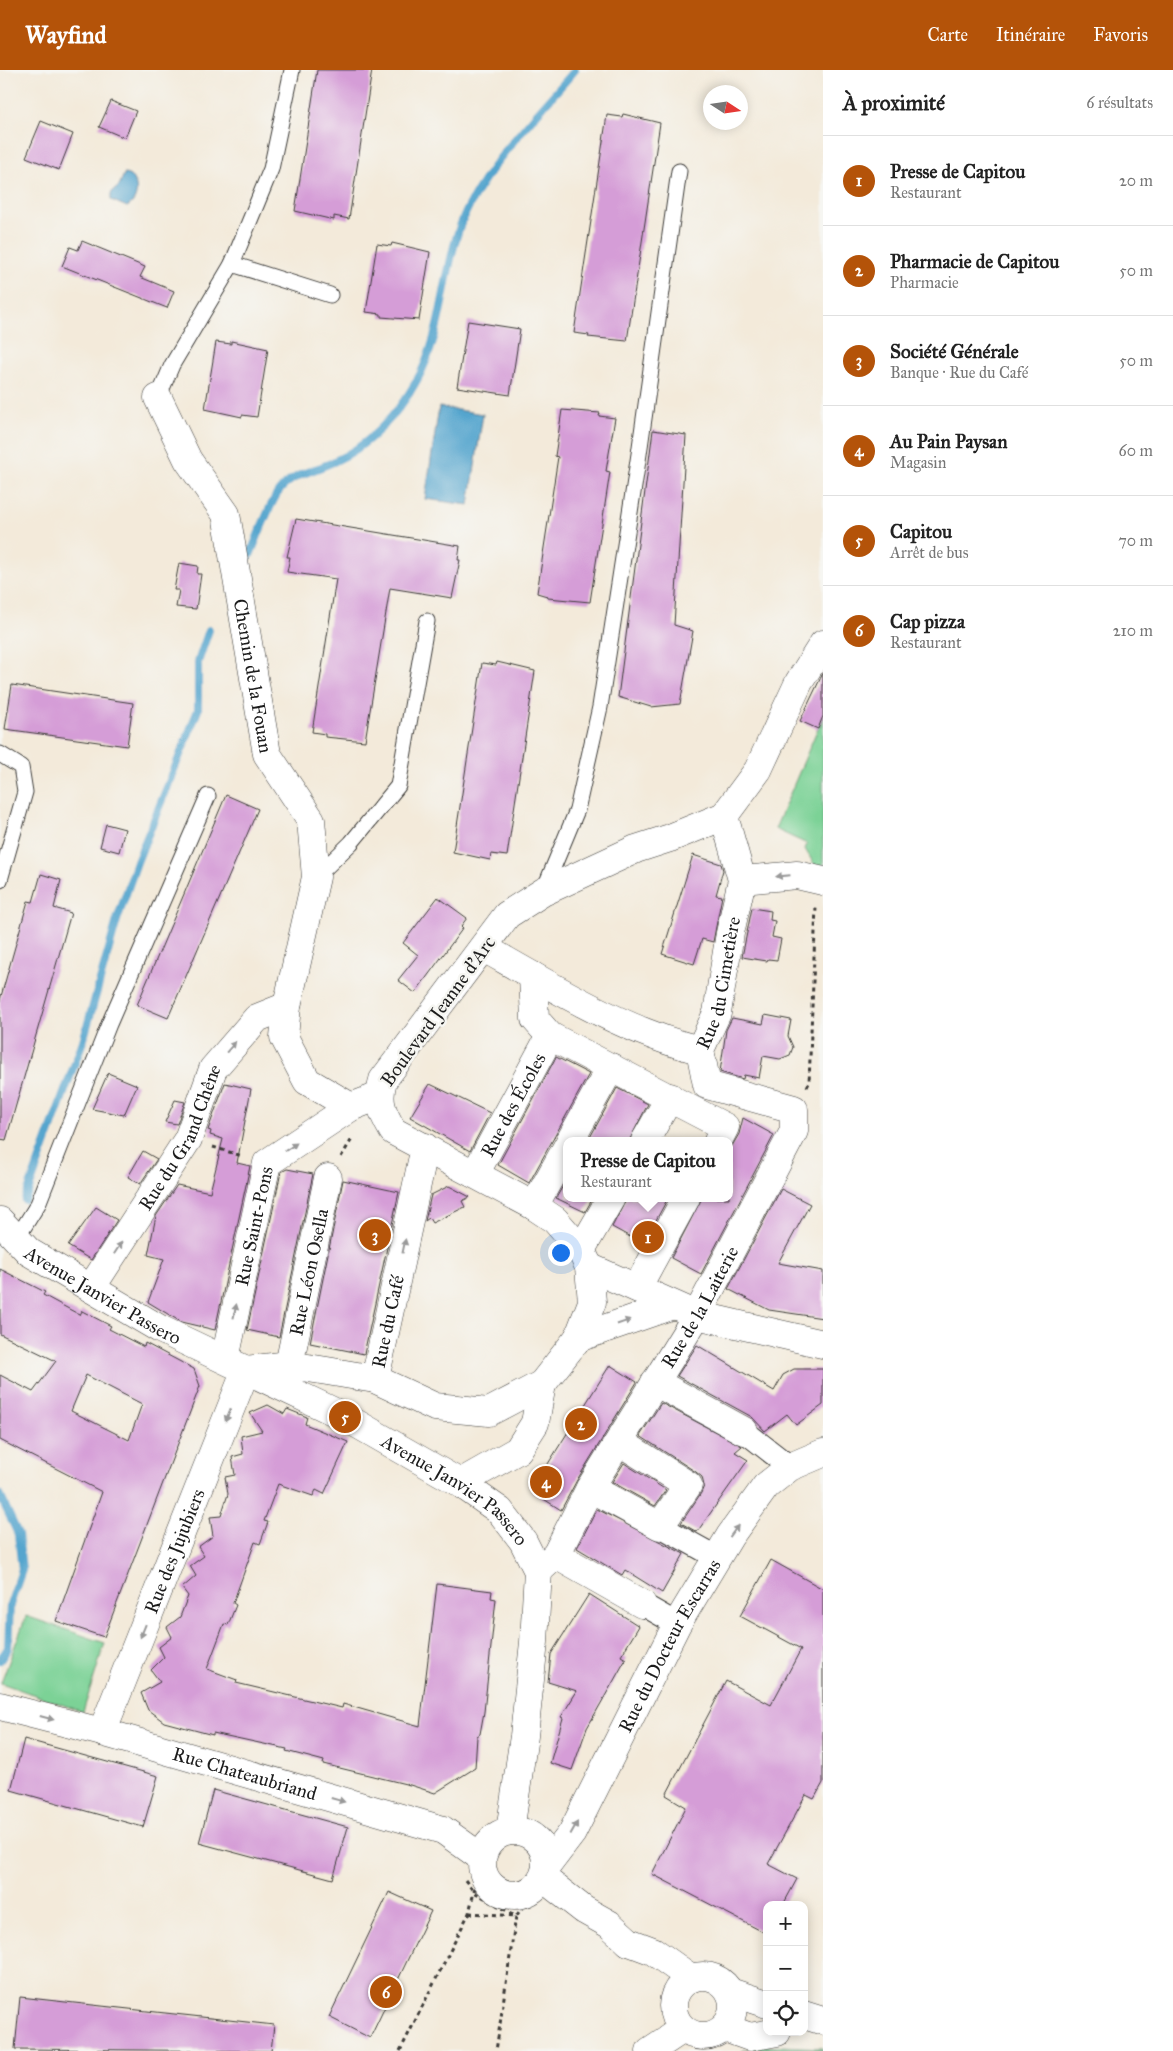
<!DOCTYPE html>
<html lang="fr">
<head>
<meta charset="utf-8">
<style>
  :root { --surface:#fff; --page:#f2f2f2; --text:#222; --muted:#767676; --line:#e0e0e0; --accent:#b45309 }
  body { margin:0; font-family:"IM FELL Great Primer",serif; background:var(--page); color:var(--text) }
  .controls { position:absolute; right:15px; bottom:15px; display:grid; overflow:hidden; border-radius:10px; box-shadow:0 2px 12px #0003 }
  .controls button { width:45px; height:45px; display:grid; place-items:center; padding:0; border:0; border-bottom:1px solid var(--line); background:var(--surface); color:var(--text); font:25px sans-serif }
  .compass { position:absolute; left:703px; top:15px; width:45px; height:45px; border-radius:50%; background:var(--surface); box-shadow:0 2px 12px #0003; rotate:102deg }
  .you { position:absolute; left:560px; top:1182px; width:18px; height:18px; margin:-12px; border:4px solid #fff; border-radius:50%; background:#1a73e8; box-shadow:0 0 0 8px #1a73e833 }
  .badge { display:grid; place-items:center; width:32px; height:32px; border-radius:50%; background:var(--accent); color:#fff; font-size:16px; font-weight:700 }
  .pin { position:absolute; translate:-50% -50%; border:2px solid #fff; box-shadow:0 1px 5px #0006 }
  .popup { position:absolute; left:563px; top:1067px; width:170px; height:65px; box-sizing:border-box; display:grid; place-content:center; border-radius:10px; background:var(--surface); filter:drop-shadow(0 1px 4px #0005); font-size:16px; white-space:nowrap; color:var(--muted) }
  .popup b { font-size:19px; color:var(--text) }
  .popup::after { content:''; position:absolute; left:50%; top:100%; margin-left:-10px; border:10px solid transparent; border-top-color:var(--surface) }
  .list { margin:0; padding:0; list-style:none }
  h2 { display:flex; justify-content:space-between; align-items:center; height:65px; margin:0; padding:0 20px; font-size:21px }
  h2 small { font-size:16px; font-weight:400; color:var(--muted) }
  .list li { display:grid; grid-template-columns:32px 1fr auto; gap:15px; align-items:center; box-sizing:border-box; height:90px; padding:0 20px; border-top:1px solid var(--line) }
  .list b { display:block; font-size:19px; white-space:nowrap }
  .list p { margin:0; font-size:16px; white-space:nowrap; color:var(--muted) }
  .list em { font-size:16px; font-style:normal; color:var(--muted) }
  .icon { flex:none; width:28px; height:28px; fill:none; stroke:currentColor; stroke-width:2; stroke-linecap:round; stroke-linejoin:round }
  .map { position:relative; flex:none; width:823px; height:1981px; overflow:hidden }
  header { display:flex; align-items:center; gap:30px; box-sizing:border-box; height:70px; padding:0 25px; background:var(--accent); color:#fff }
  header strong { font-size:24px }
  nav { display:flex; gap:28px; margin-inline-start:auto; font-size:18px }
  main { display:flex }
  aside { flex:1; background:var(--surface) }
  .map>svg:first-child { display:block }
</style>
</head>
<body>
<header>
<strong>Wayfind</strong>
<nav><a>Carte</a><a>Itinéraire</a><a>Favoris</a></nav>
</header>
<main>
<div class="map">
<svg width="823" height="1981" viewBox="0 0 823 1981">
  <rect width="100%" height="100%" fill="#f6f6f2"/>
  <filter id="ink" filterUnits="userSpaceOnUse"><feTurbulence type="fractalNoise" baseFrequency=".02" numOctaves="2"/><feDisplacementMap in="SourceGraphic" scale="10" xChannelSelector="R" yChannelSelector="G"/><feConvolveMatrix kernelMatrix="1 2 1 2 8 2 1 2 1" color-interpolation-filters="sRGB"/></filter>
  <filter id="wash" filterUnits="userSpaceOnUse"><feTurbulence type="fractalNoise" baseFrequency=".0096" numOctaves="4" result="noise"/><feDisplacementMap in="SourceGraphic" scale="20" xChannelSelector="R" yChannelSelector="G"/><feGaussianBlur stdDeviation="1.12" result="paint"/><feColorMatrix in="noise" values="0 0 0 0 0 0 0 0 0 0 0 0 0 0 0 0 0 1.4 0 .05"/><feComposite in="paint" operator="in"/></filter>
  <g filter="url(#wash)">
    <rect width="100%" height="100%" fill="#f3eada"/>
    <g fill="#7bd296" stroke="#4c7759">
      <polygon points="823,646 823,795 817,799 805,779 807,774 775,759"/>
      <polygon points="26,1546 105,1573 83,1642 1,1613"/>
    </g>
    <polygon fill="#64b47f" stroke="#40684e" points="760,1975 823,1978 823,1981 741,1981"/>
    <g fill="#54a5ce" stroke="#386075">
      <path d="M124,104C139,105 141,130 127,137L111,130V123L119,116Z"/>
      <polygon points="439,337 483,344 469,435 425,429"/>
    </g>
    <g fill="none" stroke-linecap="round" stroke-linejoin="round">
      <g stroke="#54a5ce" stroke-width="8">
        <path d="M250,485C256,471 271,430 280,420C294,403 315,401 333,392C368,377 398,344 416,312C443,265 442,209 459,159C479,102 536,46 575,0"/>
        <polyline points="25,1130 83,971 117,850 137,792 198,640 198,592 209,560"/>
        <polyline points="0,1425 18,1464 22,1500 10,1535 8,1578 0,1590"/>
      </g>
    </g>
    <g id="blocks">
      <g fill="#d59dd7" fill-rule="evenodd">
        <polygon points="317,0 372,0 349,149 334,146 334,150 295,141"/>
        <polygon points="111,31 136,41 125,68 99,57"/>
        <polygon points="623,44 660,53 627,271 588,267 589,265 574,263 607,45 622,47"/>
        <polygon points="41,51 73,64 59,100 26,87"/>
        <polygon points="82,171 145,197 140,207 174,221 167,238 62,196 70,177 78,180"/>
        <polygon points="392,173 430,182 419,250 381,247 381,244 366,242 377,174 391,176"/>
        <polygon points="468,251 520,259 510,325 457,317"/>
        <polygon points="231,271 268,279 257,347 242,345 242,347 205,339 216,272 231,274"/>
        <polygon points="562,340 600,343 599,346 615,348 606,401 610,402 590,532 548,528 547,526 537,523 558,387 555,386"/>
        <polygon points="653,360 686,365 674,555 693,561 680,634 651,637 618,627"/>
        <polygon points="296,449 460,476 458,490 460,490 452,528 390,518 365,671 325,667 325,664 312,662 336,509 287,502 290,487 287,487"/>
        <polygon points="179,493 198,496 197,504 201,504 196,539 176,537 179,520 174,520"/>
        <polygon points="497,592 535,601 507,786 491,784 490,790 453,782 482,593 496,595"/>
        <polygon points="823,603 823,646 818,659 800,651"/>
        <polygon points="12,615 133,633 127,676 5,659"/>
        <polygon points="226,725 258,739 168,948 137,935"/>
        <polygon points="106,754 125,759 119,782 100,777"/>
        <polygon points="693,785 721,794 723,800 716,825 722,826 713,872 702,869 694,894 662,884"/>
        <polygon points="41,804 61,810 54,838 71,843 6,1070 0,1069 0,930 28,831 33,832"/>
        <polygon points="438,827 467,848 461,856 463,858 415,923 398,910 418,885 403,873"/>
        <polygon points="752,838 771,841 770,850 775,851 772,867 781,869 777,890 768,889 767,891 742,887"/>
        <polygon points="765,945 791,950 788,966 793,977 790,985 780,989 763,986 759,1008 744,1005 743,1009 720,1002 726,960 732,948 763,954"/>
        <polygon points="556,987 589,1004 529,1113 498,1095"/>
        <polygon points="108,1003 137,1015 124,1045 92,1039"/>
        <polygon points="225,1013 251,1019 237,1093 250,1096 215,1260 181,1252 148,1232 164,1189 148,1185 156,1146 177,1115 210,1122 223,1069 210,1065 211,1061 208,1060"/>
        <polygon points="430,1014 490,1043 470,1081 410,1047"/>
        <polygon points="617,1018 648,1034 629,1071 588,1071"/>
        <polygon points="175,1030 185,1032 177,1054 165,1052"/>
        <polygon points="743,1048 774,1065 701,1204 671,1188 702,1128 729,1128 729,1081 739,1064"/>
        <polygon points="143,1081 157,1089 140,1114 128,1107"/>
        <polygon points="287,1099 313,1104 279,1267 247,1260 281,1102"/>
        <polygon points="567,1109 567,1128 593,1128 585,1142 556,1128"/>
        <polygon points="343,1110 399,1122 364,1284 310,1273"/>
        <polygon points="449,1116 470,1127 462,1131 465,1137 432,1153 429,1148 425,1151 431,1125"/>
        <polygon points="781,1119 810,1134 778,1193 823,1201 823,1248 769,1240 728,1219"/>
        <polygon points="627,1128 668,1128 643,1174 612,1157"/>
        <polygon points="96,1137 117,1150 91,1190 68,1176"/>
        <path d="M0,1199L45,1222L43,1225L80,1245L82,1241L111,1256L109,1259L144,1277L145,1273L194,1299L200,1316L104,1567L56,1551L102,1422L0,1370V1305L33,1322L56,1291L0,1264ZM86,1305L142,1334L129,1370L71,1341Z"/>
        <polygon points="697,1275 774,1321 783,1305 794,1299 823,1299 823,1335 796,1355 787,1344 765,1361 752,1347 677,1306"/>
        <polygon points="610,1295 637,1312 577,1410 561,1440 531,1421"/>
        <polygon points="661,1333 742,1376 735,1382 748,1390 697,1462 681,1453 701,1423 704,1416 702,1407 696,1402 640,1366"/>
        <polygon points="268,1335 284,1344 287,1339 307,1347 305,1354 348,1372 324,1424 316,1420 313,1426 278,1414 264,1451 268,1452 260,1474 255,1472 233,1533 236,1535 228,1555 224,1554 207,1599 237,1610 236,1613 342,1638 343,1634 420,1656 437,1514 492,1521 491,1528 496,1529 484,1642 480,1664 477,1666 475,1698 435,1723 410,1715 323,1694 324,1691 286,1681 287,1679 213,1663 213,1665 164,1652 148,1640 141,1623 160,1612 151,1600 164,1587 159,1577 172,1567 167,1557 180,1547 188,1526 182,1518 196,1506 190,1496 204,1486 198,1477 213,1466 210,1447 221,1446 228,1424 225,1407 235,1405 232,1387 243,1384 241,1366 262,1361 250,1343"/>
        <polygon points="624,1393 666,1420 655,1436 612,1412"/>
        <polygon points="597,1439 684,1484 662,1523 625,1500 622,1505 577,1478"/>
        <polygon points="771,1490 823,1519 823,1713 814,1729 806,1725 768,1794 797,1809 783,1835 767,1835 767,1864 652,1804 686,1737 666,1725 726,1611 771,1635 801,1579 740,1546"/>
        <polygon points="589,1524 639,1556 621,1586 626,1589 587,1658 572,1700 550,1693 563,1648 561,1647 577,1621 548,1612 551,1584"/>
        <polygon points="24,1669 158,1706 143,1757 11,1720"/>
        <polygon points="213,1720 348,1757 333,1809 199,1773"/>
        <polygon points="389,1822 431,1841 370,1968 329,1947"/>
        <polygon points="20,1927 274,1955 271,1981 15,1979"/>
      </g>
    </g>
  </g>
  <g filter="url(#ink)">
    <use href="#blocks" fill-opacity="0" stroke="#3c3b38" stroke-width="1"/>
    <g fill="none" stroke-linecap="round" stroke-linejoin="round">
      <g stroke="#3c3b38" stroke-width="17">
        <g id="service">
          <polyline points="232,194 330,225"/>
          <polyline points="158,328 172,295 232,194 271,99 292,0"/>
          <polyline points="0,684 21,697 25,722 0,810"/>
          <polyline points="316,807 351,773 398,716 427,551"/>
          <polyline points="543,822 577,740 600,637 639,384 679,101"/>
          <polyline points="17,1168 38,1134 109,954 208,726"/>
        </g>
      </g>
      <g stroke="#3c3b38" stroke-width="24">
        <g id="pedestrian">
          <polyline points="744,1361 790,1397"/>
          <polyline points="660,1456 716,1487"/>
          <polyline points="642,1534 677,1554"/>
        </g>
      </g>
      <g stroke="#3c3b38" stroke-width="29">
        <g id="minor">
          <path id="s1" d="M158,328L188,390L226,444L267,684L311,750L316,807L287,936L284,967L307,1011L351,1037L379,1026"/>
          <polyline points="742,810 797,805 823,811"/>
          <path d="M484,878C549,915 627,963 700,980"/>
          <polyline points="533,906 535,949 550,966 725,1057 718,1071"/>
          <polyline points="570,1071 611,997"/>
          <polyline points="645,1071 670,1027"/>
          <path id="s2" d="M475,1104L550,966"/>
          <polyline points="534,1136 567,1077"/>
          <polyline points="581,1180 611,1128"/>
          <polyline points="589,1197 697,1245 823,1274"/>
          <path id="s3" d="M91,1218L188,1069L213,999L257,948L287,936"/>
          <polyline points="637,1218 686,1128"/>
          <polyline points="578,1268 673,1235"/>
          <path id="s4" d="M225,1289L267,1093L351,1037"/>
          <path id="s5" d="M289,1295L328,1108"/>
          <path id="s6" d="M375,1309L425,1077"/>
          <polyline points="655,1312 744,1361"/>
          <polyline points="460,1413 518,1380 535,1353 542,1314"/>
          <polyline points="590,1418 660,1456 688,1415 620,1372"/>
          <polyline points="556,1485 642,1534"/>
          <path id="s7" d="M538,1501L556,1485L590,1418L697,1245L794,1061V1039L707,1015L700,980L717,943L730,863L742,810L724,746"/>
          <path id="s8" d="M0,1636L102,1662L443,1760L482,1788"/>
          <path id="s9" d="M102,1662L246,1300L289,1295L327,1301L375,1309L435,1337L489,1342L542,1314L578,1268L592,1232L589,1197L581,1180L555,1150L534,1136L393,1061C382,1042 377,1032 383,1010L507,845L543,822L636,779L670,768L724,746L758,700L799,612L823,574"/>
          <path id="s10" d="M546,1797L572,1763L677,1554L730,1466L766,1416L790,1397L823,1383"/>
        </g>
      </g>
      <g stroke="#3c3b38" stroke-width="29">
        <g id="tertiary">
          <path id="s11" d="M0,1151L29,1182L160,1259L345,1347L460,1413L500,1441L523,1471L538,1501L534,1572L524,1666L510,1761"/>
          <circle cx="514" cy="1793" r="32"/>
          <polyline points="543,1808 584,1840 609,1854 629,1872"/>
        </g>
      </g>
      <g stroke="#3c3b38" stroke-width="29">
        <g id="secondary">
          <polyline points="629,1872 653,1881 691,1908"/>
          <circle cx="703" cy="1936" r="30"/>
          <polyline points="730,1922 767,1934"/>
          <polyline points="804,1945 823,1951"/>
          <polyline points="725,1958 750,1967 777,1962"/>
          <polyline points="650,1981 683,1959"/>
        </g>
      </g>
      <g stroke="#3c3b38" stroke-width="3" stroke-dasharray="4 4" stroke-linecap="butt">
        <polyline points="807,1017 809,1013 816,836"/>
        <polyline points="213,1077 242,1086"/>
        <polyline points="341,1087 352,1069"/>
        <polyline points="465,1810 474,1822 516,1846 496,1981"/>
        <polyline points="469,1843 516,1846 528,1830"/>
        <polyline points="400,1981 469,1843 476,1813"/>
      </g>
      <use href="#service" stroke="#fff" stroke-width="15"/>
      <use href="#pedestrian" stroke="#fff" stroke-width="22"/>
      <use href="#minor" stroke="#fff" stroke-width="28"/>
      <use href="#tertiary" stroke="#fff" stroke-width="28"/>
      <use href="#secondary" stroke="#fff" stroke-width="28"/>
    </g>
    <defs><path id="oneway-solid" d="M-6-.8H1V-3.2L6.5 0L1 3.2V.8H-6Z" transform="scale(1.25)"/></defs>
    <g fill="#999">
      <use href="#oneway-solid" transform="translate(783 806) rotate(175)"/>
      <use href="#oneway-solid" transform="translate(231 977) rotate(-49)"/>
      <use href="#oneway-solid" transform="translate(291 1077) rotate(-34)"/>
      <use href="#oneway-solid" transform="translate(404 1176) rotate(-78)"/>
      <use href="#oneway-solid" transform="translate(118 1178) rotate(-57)"/>
      <use href="#oneway-solid" transform="translate(235 1241) rotate(-78)"/>
      <use href="#oneway-solid" transform="translate(624 1252) rotate(-19)"/>
      <use href="#oneway-solid" transform="translate(228 1345) rotate(112)"/>
      <use href="#oneway-solid" transform="translate(734 1461) rotate(-54)"/>
      <use href="#oneway-solid" transform="translate(143 1561) rotate(112)"/>
      <use href="#oneway-solid" transform="translate(47 1648) rotate(15)"/>
      <use href="#oneway-solid" transform="translate(338 1730) rotate(16)"/>
      <use href="#oneway-solid" transform="translate(574 1758) rotate(-61)"/>
    </g>
  </g>
  <g text-anchor="middle" dominant-baseline="central" stroke-width="5" stroke-linejoin="round" paint-order="stroke">
    <g font-size="19" fill="#1c1c1c" stroke="#f6f6f2">
      <text stroke="none"><textPath href="#s1" startOffset="299">Chemin de la Fouan</textPath></text>
      <text stroke="none"><textPath href="#s7" startOffset="729">Rue du Cimetière</textPath></text>
      <text transform="translate(438 941) rotate(-54)">Boulevard Jeanne d'Arc</text>
      <text stroke="none"><textPath href="#s2" startOffset="79">Rue des Écoles</textPath></text>
      <text stroke="none"><textPath href="#s3" startOffset="176">Rue du Grand Chêne</textPath></text>
      <text stroke="none"><textPath href="#s4" startOffset="136">Rue Saint-Pons</textPath></text>
      <text stroke="none"><textPath href="#s5" startOffset="95">Rue Léon Osella</textPath></text>
      <text stroke="none"><textPath href="#s11" startOffset="128">Avenue Janvier Passero</textPath></text>
      <text stroke="none"><textPath href="#s7" startOffset="311">Rue de la Laiterie</textPath></text>
      <text stroke="none"><textPath href="#s6" startOffset="59">Rue du Café</textPath></text>
      <text stroke="none"><textPath href="#s11" startOffset="532">Avenue Janvier Passero</textPath></text>
      <text stroke="none"><textPath href="#s9" startOffset="195">Rue des Jujubiers</textPath></text>
      <text stroke="none"><textPath href="#s10" startOffset="254">Rue du Docteur Escarras</textPath></text>
      <text stroke="none"><textPath href="#s8" startOffset="254">Rue Chateaubriand</textPath></text>
    </g>
  </g>
</svg>
<div class="controls">
<button>+</button>
<button>−</button>
<button><svg class="icon" aria-label="locate" viewBox="0 0 24 24"><circle cx="12" cy="12" r="6"/><path d="M12 2v4M12 18v4M2 12h4M18 12h4"/></svg></button>
</div>
<svg class="compass" viewBox="-18 -18 36 36"><path d="M0-13l5 13h-10z" fill="#e53935"/><path d="M0 13l5-13h-10z" fill="#767676"/></svg>
<div class="you"></div>
<div class="pin badge" style="left:648px;top:1167px">1</div>
<div class="popup"><b>Presse de Capitou</b>Restaurant</div>
<div class="pin badge" style="left:581px;top:1354px">2</div>
<div class="pin badge" style="left:375px;top:1165px">3</div>
<div class="pin badge" style="left:546px;top:1412px">4</div>
<div class="pin badge" style="left:345px;top:1347px">5</div>
<div class="pin badge" style="left:386px;top:1922px">6</div>
</div>
<aside>
<h2>À proximité<small>6 résultats</small></h2>
<ul class="list">
<li><span class="badge">1</span><div><b>Presse de Capitou</b><p>Restaurant</p></div><em>20 m</em></li>
<li><span class="badge">2</span><div><b>Pharmacie de Capitou</b><p>Pharmacie</p></div><em>50 m</em></li>
<li><span class="badge">3</span><div><b>Société Générale</b><p>Banque · Rue du Café</p></div><em>50 m</em></li>
<li><span class="badge">4</span><div><b>Au Pain Paysan</b><p>Magasin</p></div><em>60 m</em></li>
<li><span class="badge">5</span><div><b>Capitou</b><p>Arrêt de bus</p></div><em>70 m</em></li>
<li><span class="badge">6</span><div><b>Cap pizza</b><p>Restaurant</p></div><em>210 m</em></li>
</ul>
</aside>
</main>
</body>
</html>
